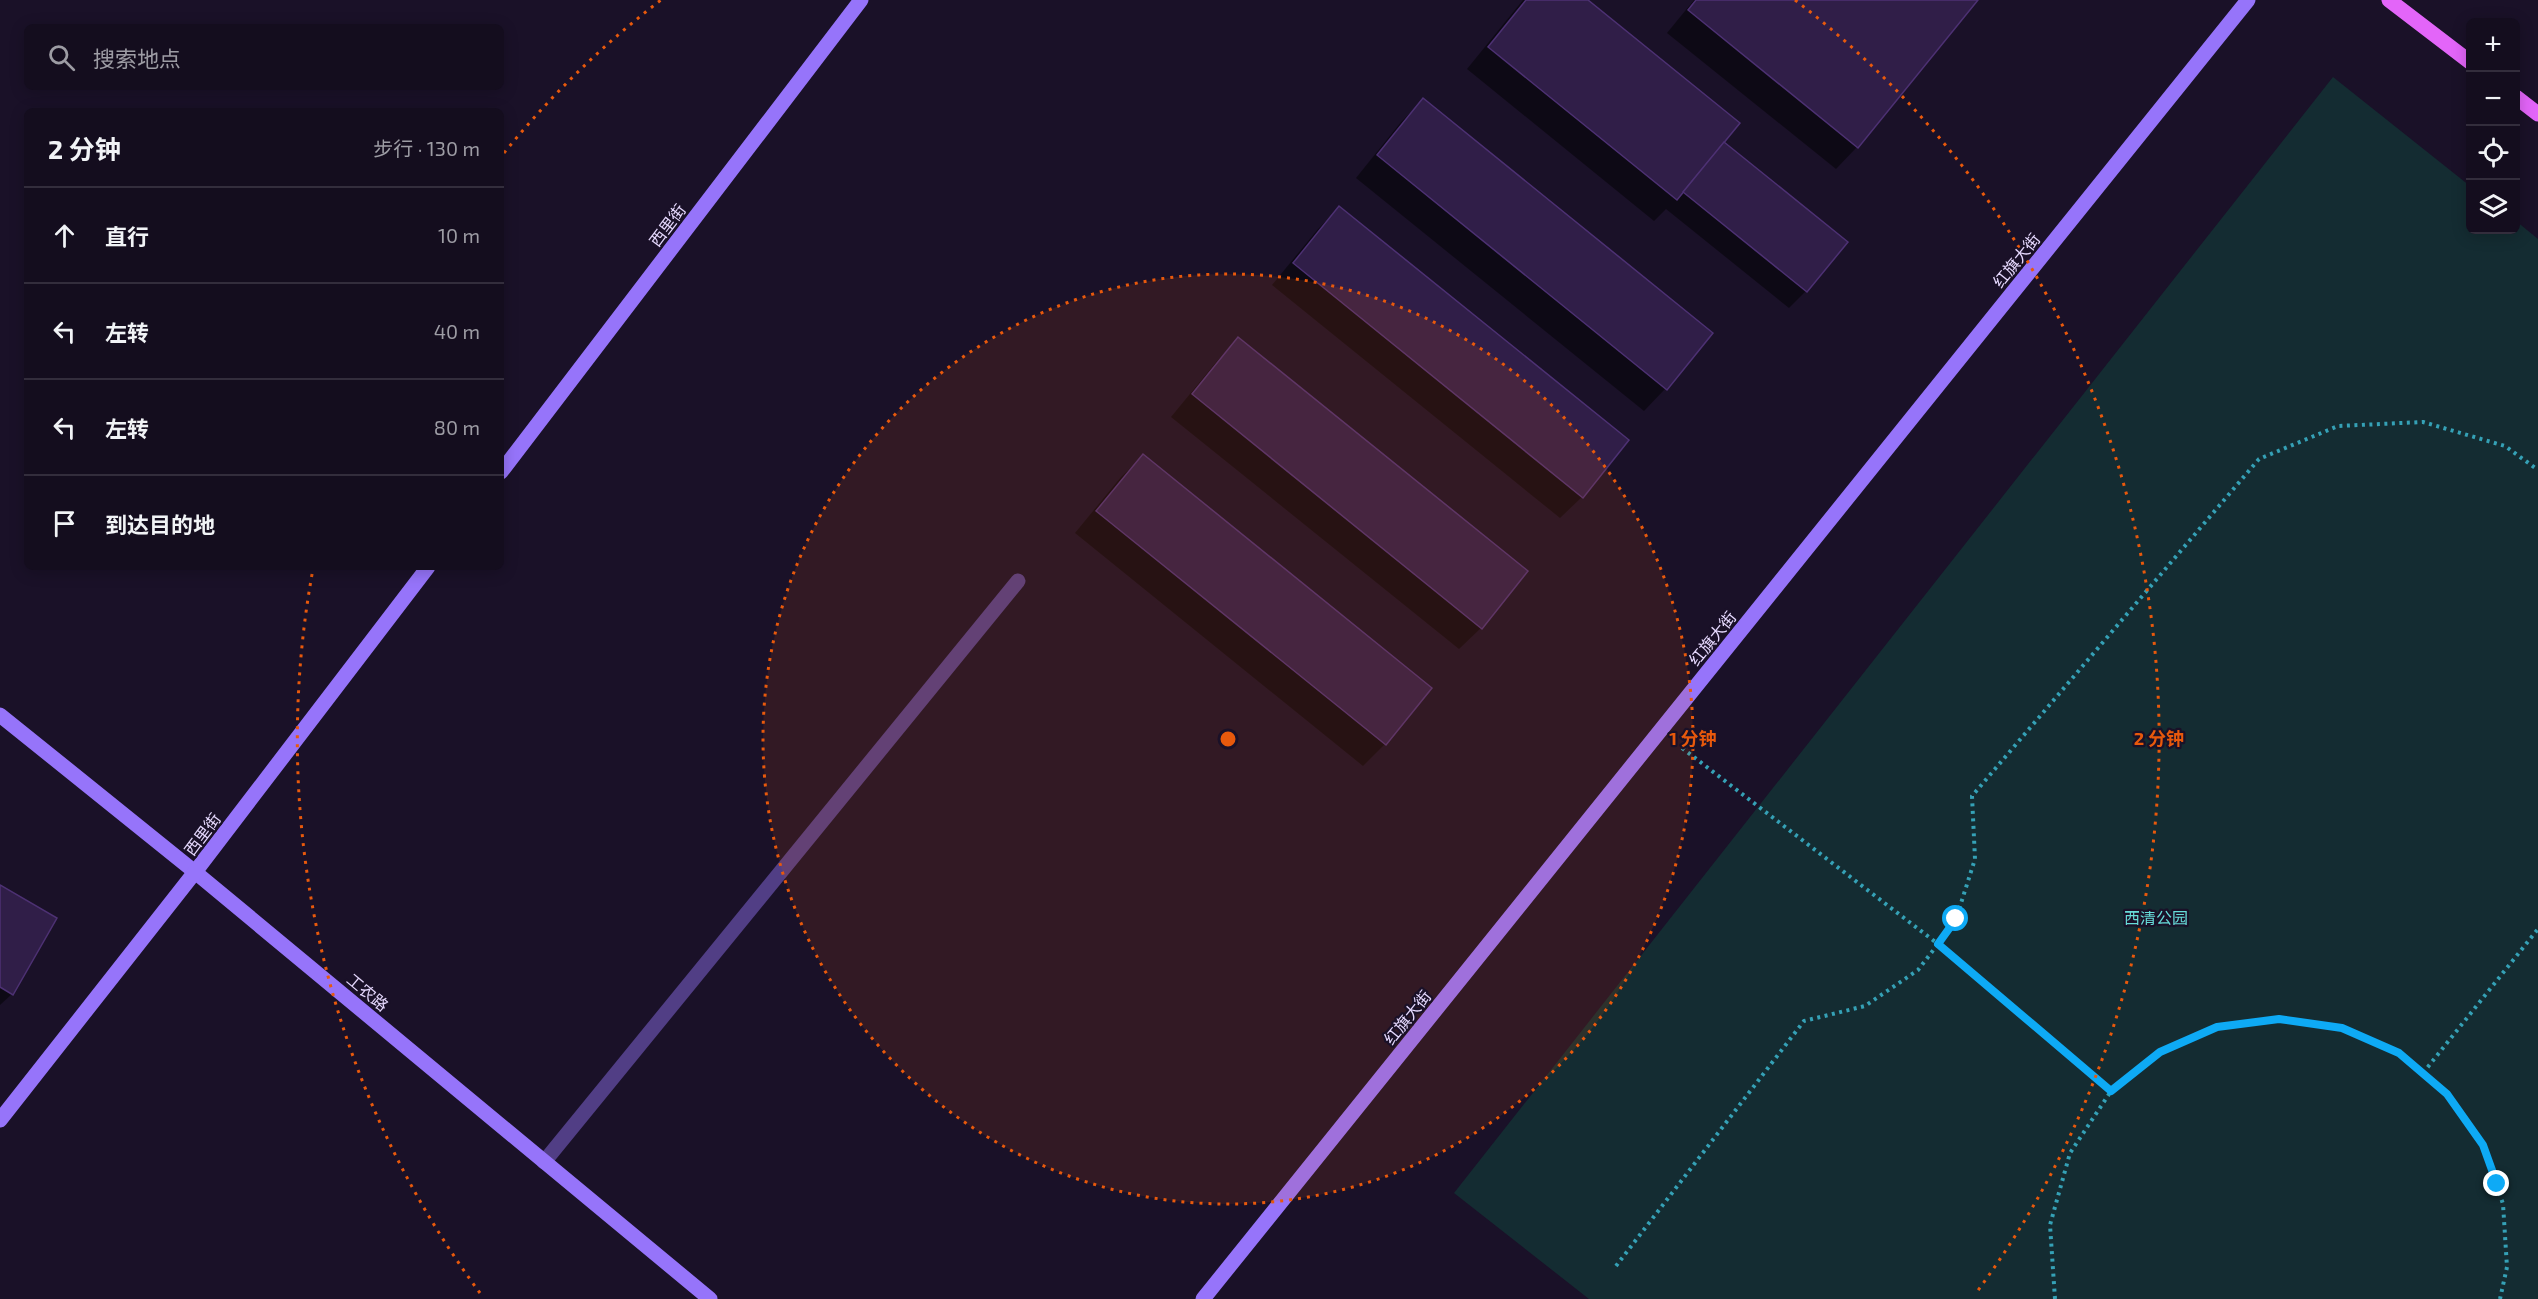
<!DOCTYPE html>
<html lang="zh">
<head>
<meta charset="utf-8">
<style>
  :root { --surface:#140d1e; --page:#211b2b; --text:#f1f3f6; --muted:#9d9ca4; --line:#332d3c }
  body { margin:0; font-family:"Exo 2","Noto Sans SC",sans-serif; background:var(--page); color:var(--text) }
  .controls { position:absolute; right:18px; top:18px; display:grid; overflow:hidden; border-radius:9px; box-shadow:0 3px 15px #0003 }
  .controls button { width:54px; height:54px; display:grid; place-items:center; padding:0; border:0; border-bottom:2px solid var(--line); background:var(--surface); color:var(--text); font:30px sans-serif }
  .stop { position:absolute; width:18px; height:18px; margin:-14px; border:4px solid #0eaaf5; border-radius:50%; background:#fff }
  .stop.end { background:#0eaaf5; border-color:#fff; box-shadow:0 2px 6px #0008 }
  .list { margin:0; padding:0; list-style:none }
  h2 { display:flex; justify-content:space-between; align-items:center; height:78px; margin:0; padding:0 24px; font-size:26px }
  h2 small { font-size:20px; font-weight:400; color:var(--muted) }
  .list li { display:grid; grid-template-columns:39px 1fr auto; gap:18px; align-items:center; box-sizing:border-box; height:96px; padding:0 24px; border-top:2px solid var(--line) }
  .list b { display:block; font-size:22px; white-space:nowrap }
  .list em { font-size:20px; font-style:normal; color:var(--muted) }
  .icon { flex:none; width:33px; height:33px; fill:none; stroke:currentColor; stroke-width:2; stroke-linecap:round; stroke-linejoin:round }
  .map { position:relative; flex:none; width:2538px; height:1299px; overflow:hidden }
  .search { position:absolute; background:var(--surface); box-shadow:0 3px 15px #0003; left:24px; top:24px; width:480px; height:66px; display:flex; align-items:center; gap:15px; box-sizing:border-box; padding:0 21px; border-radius:9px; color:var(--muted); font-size:22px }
  .panel { position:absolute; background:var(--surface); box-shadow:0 3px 15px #0003; left:24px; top:108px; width:480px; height:462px; border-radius:9px }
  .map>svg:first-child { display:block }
</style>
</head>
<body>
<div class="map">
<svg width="2538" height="1299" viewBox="0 0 2538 1299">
  <rect width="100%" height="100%" fill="#1a1128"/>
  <polygon fill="#142c32" points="2333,77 2470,186 2470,230 2516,230 2516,221 2538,239 2538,1299 1589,1299 1454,1193"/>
  <g fill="#0007">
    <polygon points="1523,0 1586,0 1722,142 1846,242 1806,291 1789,308 1666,209 1654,221 1467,69"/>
    <polygon points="1694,0 1977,0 1857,147 1836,169 1667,33"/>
    <polygon points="1423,100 1711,333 1665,389 1644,411 1356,178 1401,122"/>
    <polygon points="1339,208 1582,497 1560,518 1272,285 1318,229"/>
    <polygon points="1239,339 1481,628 1459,649 1171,417 1217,361"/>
    <polygon points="1143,456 1430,688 1385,744 1363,766 1075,533 1121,477"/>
    <polygon points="0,887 12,994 0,1005"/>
  </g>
  <g fill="#301e48" stroke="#4d3173" stroke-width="1.5">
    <polygon points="1526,0 1588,0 1740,123 1677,200 1488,47"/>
    <polygon points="1696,0 1978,0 1858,148 1688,10"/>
    <polygon points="1423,98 1713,333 1667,390 1377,155"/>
    <polygon points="1724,142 1848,242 1807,292 1683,192"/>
    <polygon points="1339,206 1629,440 1583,498 1293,263"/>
    <polygon points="1238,337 1528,571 1482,629 1192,394"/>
    <polygon points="1143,454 1432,688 1386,745 1096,511"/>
    <polygon points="0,885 57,918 13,995 0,987"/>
  </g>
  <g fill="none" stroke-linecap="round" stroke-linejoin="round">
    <g stroke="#35a1b6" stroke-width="4" stroke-dasharray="3 4.5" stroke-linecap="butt">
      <polyline points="1682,748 1938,944 2111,1091"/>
      <polyline points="2423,1073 2538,929"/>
      <polyline points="1616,1266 1804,1021 1865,1006 1918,970 1938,944 1956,919 1975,859 1972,796 2259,459 2338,426 2423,422 2505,446 2538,470"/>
      <polyline points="2055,1299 2050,1225 2070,1153 2111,1091 2160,1052 2217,1027 2279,1019 2342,1028 2399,1053 2447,1094 2483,1145 2503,1204 2507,1267 2500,1299"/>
    </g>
    <polyline stroke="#513e85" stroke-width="15" points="544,1162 1018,581"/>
    <g stroke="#9674fa" stroke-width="15">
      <polyline points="501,472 861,0"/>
      <polyline points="0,715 195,872 710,1299"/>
      <polyline points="0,1120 195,872 428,567"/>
      <polyline points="1203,1299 2248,0"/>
    </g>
    <g stroke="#e365f9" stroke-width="15">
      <polyline points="2389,0 2470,62"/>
      <polyline points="2516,97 2538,114"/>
    </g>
  </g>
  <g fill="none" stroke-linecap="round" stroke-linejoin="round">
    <polyline stroke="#0eaaf5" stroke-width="8" points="1956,919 1938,944 2111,1091 2160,1052 2217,1027 2279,1019 2342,1028 2399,1053 2447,1094 2483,1145 2497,1184"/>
  </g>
  <circle cx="1228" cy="739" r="465" fill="#e8590c" fill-opacity=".12"/>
  <g fill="none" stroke="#e8590c" stroke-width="3" stroke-dasharray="3 6">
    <circle cx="1228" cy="739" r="465"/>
    <path d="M480 1293A931 931 0 0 1 313 569M504 153A931 931 0 0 1 661 0M1795 0A931 931 0 0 1 1976 1293"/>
  </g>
  <g text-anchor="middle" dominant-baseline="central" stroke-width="4.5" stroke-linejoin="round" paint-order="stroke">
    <g font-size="16" fill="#e6d9fe" stroke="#1a1128">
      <text transform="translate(667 225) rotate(-53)">西里街</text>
      <text transform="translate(2016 260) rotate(-51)">红旗大街</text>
      <text transform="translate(1712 638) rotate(-51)">红旗大街</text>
      <text transform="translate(202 834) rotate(-53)">西里街</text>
      <text transform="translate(368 992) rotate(40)">工农路</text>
      <text transform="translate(1407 1017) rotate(-51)">红旗大街</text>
    </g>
    <g font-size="16" fill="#67dcd9" stroke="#1a1128">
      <text x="2156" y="917">西清公园</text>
    </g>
  </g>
  <circle cx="1228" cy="739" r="9" fill="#e8590c" stroke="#1a1128" stroke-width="3"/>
  <g font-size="18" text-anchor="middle" font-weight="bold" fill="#e8590c" stroke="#1a1128" stroke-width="4.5" stroke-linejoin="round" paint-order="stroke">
    <text x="1693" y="745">1 分钟</text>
    <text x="2159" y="745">2 分钟</text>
  </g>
</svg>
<div class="controls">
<button>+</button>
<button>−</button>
<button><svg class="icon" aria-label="locate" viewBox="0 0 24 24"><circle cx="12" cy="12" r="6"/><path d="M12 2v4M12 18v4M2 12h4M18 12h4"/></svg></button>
<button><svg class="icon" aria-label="layers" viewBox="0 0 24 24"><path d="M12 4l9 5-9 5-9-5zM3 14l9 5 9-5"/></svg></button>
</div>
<div class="stop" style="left:1956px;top:919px"></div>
<div class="stop end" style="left:2497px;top:1184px"></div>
<div class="search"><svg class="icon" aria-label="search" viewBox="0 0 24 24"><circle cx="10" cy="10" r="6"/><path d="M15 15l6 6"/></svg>搜索地点</div>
<section class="panel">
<h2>2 分钟<small>步行 · 130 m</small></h2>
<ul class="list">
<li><svg class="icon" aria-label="ahead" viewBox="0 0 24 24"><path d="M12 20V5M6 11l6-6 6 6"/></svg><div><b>直行</b></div><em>10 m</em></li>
<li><svg class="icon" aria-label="left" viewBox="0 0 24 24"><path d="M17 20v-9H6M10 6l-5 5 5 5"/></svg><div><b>左转</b></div><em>40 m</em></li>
<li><svg class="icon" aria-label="left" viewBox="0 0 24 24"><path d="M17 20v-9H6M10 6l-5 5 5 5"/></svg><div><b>左转</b></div><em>80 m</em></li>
<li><svg class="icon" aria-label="arrive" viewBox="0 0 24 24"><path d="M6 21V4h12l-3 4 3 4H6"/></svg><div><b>到达目的地</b></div></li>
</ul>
</section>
</div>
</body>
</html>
